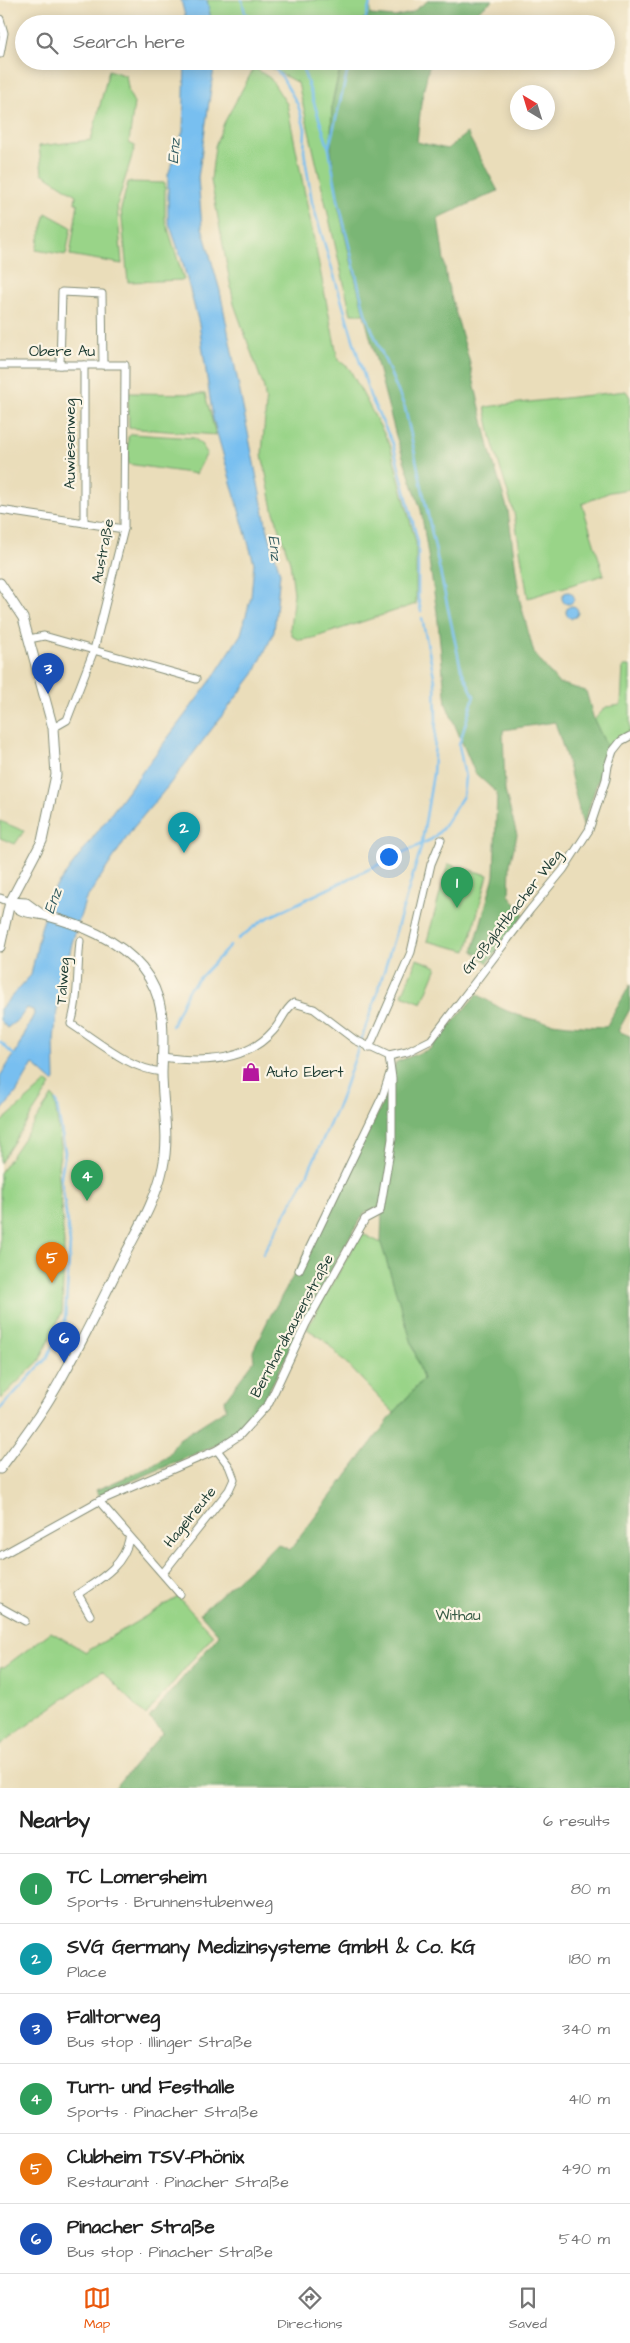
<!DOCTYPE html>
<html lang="en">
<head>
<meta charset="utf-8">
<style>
  :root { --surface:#fff; --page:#f2f2f2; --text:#222; --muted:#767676; --line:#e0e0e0; --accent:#ea580c }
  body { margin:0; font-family:"Architects Daughter",sans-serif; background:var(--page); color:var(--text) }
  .compass { position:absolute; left:510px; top:85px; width:45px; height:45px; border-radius:50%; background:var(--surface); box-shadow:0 2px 12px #0003; rotate:322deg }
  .you { position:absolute; left:388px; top:856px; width:18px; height:18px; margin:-12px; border:4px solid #fff; border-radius:50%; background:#1a73e8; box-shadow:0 0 0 8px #1a73e833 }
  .badge { display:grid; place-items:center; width:32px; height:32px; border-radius:50%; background:var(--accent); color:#fff; font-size:16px; font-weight:700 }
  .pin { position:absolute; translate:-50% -41px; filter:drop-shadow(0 1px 2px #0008) }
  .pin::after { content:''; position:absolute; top:26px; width:18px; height:15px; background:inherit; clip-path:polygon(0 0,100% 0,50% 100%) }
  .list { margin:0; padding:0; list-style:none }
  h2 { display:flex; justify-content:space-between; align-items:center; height:65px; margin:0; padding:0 20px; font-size:21px }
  h2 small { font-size:16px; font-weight:400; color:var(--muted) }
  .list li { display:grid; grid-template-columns:32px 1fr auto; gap:15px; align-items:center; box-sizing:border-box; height:70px; padding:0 20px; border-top:1px solid var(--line) }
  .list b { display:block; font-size:19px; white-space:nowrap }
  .list p { margin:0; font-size:16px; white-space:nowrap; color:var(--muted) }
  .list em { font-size:16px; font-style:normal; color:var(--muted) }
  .icon { flex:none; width:28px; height:28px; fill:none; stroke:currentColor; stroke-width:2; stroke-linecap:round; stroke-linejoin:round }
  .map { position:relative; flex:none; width:630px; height:1788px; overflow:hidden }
  .search { position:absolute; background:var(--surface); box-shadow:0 2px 12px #0003; left:15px; right:15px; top:15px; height:55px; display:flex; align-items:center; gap:12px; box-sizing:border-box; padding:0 18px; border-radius:28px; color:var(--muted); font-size:19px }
  .sheet { height:485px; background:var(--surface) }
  nav { display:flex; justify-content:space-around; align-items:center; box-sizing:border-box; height:70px; border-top:1px solid var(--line); background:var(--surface); font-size:14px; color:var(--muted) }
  nav a { display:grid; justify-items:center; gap:2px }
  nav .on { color:var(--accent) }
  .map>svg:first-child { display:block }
</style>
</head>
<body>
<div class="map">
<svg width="630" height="1788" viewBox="0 0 630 1788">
  <rect width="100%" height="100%" fill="#fcf5e5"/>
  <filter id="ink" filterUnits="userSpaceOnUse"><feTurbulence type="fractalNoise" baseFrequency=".02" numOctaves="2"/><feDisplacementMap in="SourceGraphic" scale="10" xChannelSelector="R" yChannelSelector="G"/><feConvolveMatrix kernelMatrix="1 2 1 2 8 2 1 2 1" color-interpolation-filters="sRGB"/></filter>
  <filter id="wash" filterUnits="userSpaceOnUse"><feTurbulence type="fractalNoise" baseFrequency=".0096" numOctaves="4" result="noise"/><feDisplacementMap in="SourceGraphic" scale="20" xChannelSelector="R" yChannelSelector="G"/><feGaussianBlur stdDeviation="1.12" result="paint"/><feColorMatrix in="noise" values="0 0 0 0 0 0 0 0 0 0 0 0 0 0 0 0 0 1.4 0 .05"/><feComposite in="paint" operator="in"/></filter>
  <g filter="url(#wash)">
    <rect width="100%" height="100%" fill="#eaddba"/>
    <g fill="#99d488" stroke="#5c885e">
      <polygon points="207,0 370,0 370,15 356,24 212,24"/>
      <path d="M258,61H342C339,76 333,91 332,106C327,177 348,246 364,314H351L298,83Z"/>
      <polygon points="254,68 270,78 287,104 338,360 349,368 390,445 416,543 416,604 313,638 300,640 293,637 290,629 294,593 290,562 273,509 262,454 266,404 264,388 234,304 211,180 215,146 224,123"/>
      <polygon points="109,70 126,76 129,93 134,103 129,143 135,146 117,205 122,264 70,255 78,203 75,203 76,195 42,173 39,146 91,140"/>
      <polygon points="128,182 165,183 165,219 184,280 128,282 121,209"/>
      <polygon points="46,213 71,227 66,255 36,250"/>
      <polygon points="626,391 630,397 630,489 610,492 582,504 604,575 528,598 514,513 492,441 485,407"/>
      <polygon points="128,393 205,394 216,435 129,428"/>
      <polygon points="132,434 194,438 201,444 207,453 196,474 128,464 128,437"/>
      <polygon points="623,666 630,666 630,733 610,745 608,749 594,720 606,707 621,705"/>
      <polygon points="0,821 24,831 15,844 0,838"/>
      <polygon points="448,864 488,875 467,951 427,941"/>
      <polygon points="417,959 437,967 422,1003 402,995"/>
      <polygon points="47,1082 51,1085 0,1163 0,1123"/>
      <polygon points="52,1096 54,1097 61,1147 58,1166 64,1244 62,1312 39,1361 0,1399 0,1173"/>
      <polygon points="361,1233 381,1243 423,1379 394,1413 323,1339 307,1329"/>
      <polygon points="178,1597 213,1635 146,1715 102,1671 0,1745 0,1668 4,1667 51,1632 86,1652"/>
    </g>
    <g fill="#7ab674" stroke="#4c7a54">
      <polygon points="429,0 493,0 460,24 356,24 370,15 395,17 411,13"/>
      <polygon points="342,61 430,61 421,103 417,142 447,149 467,133 498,191 438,218 447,282 469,360 490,451 508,511 520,601 534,653 558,683 586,691 594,720 608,749 583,826 567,760 555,722 503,730 505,791 517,835 510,864 509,895 524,915 488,963 473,951 494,876 497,793 475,773 446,704 437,612 421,510 396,436 364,314 338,205 331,151 332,104"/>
      <path d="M630,985V1009L618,1031L630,1036V1788H115L163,1732L149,1718L219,1635L200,1613L278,1544L290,1550L394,1413L423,1379L381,1243L382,1207L365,1212C341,1251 319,1292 298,1332C277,1372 262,1419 221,1443L99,1495L96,1490L150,1467L167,1457L179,1439L226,1409L224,1401L254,1361L253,1351L268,1320L296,1271L380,1109L396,1062L430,1049L477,994C487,1000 497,1007 507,1011C538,1024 573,1026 606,1027Z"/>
    </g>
    <g fill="#78bff0" stroke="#4c7e92">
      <polygon points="181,0 207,0 212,24 187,24"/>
      <polygon points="185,61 215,61 198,178 202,227 220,291 266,524 280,573 274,632 254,674 169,785 133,828 85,901 72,943 57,1011 54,1040 55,1080 53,1082 33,1064 16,1093 0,1113 0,1076 16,1052 34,1014 33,1010 27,1008 19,1019 7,1028 0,1020 0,1009 31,975 41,928 55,888 212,679 241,634 251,597 254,563 213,419 199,324 182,260 168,220 168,175 183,131"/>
      <circle cx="568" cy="598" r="6"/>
      <circle cx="572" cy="612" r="6"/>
    </g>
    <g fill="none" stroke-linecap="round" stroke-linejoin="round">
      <g stroke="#78bff0" stroke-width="2.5">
        <polyline points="242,0 245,13 256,24"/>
        <polyline points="364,24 371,0"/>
        <polyline points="268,61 282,77 298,105 305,129 304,151 312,202 370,396 393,444 418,542 418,598 421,611"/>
        <polyline points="329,147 350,61"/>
        <polyline points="238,939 263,920 432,839 442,829 463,796 465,777 459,745 474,696 461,669 405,408 365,313 338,199 329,149 302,66 297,61"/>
        <polyline points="172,1026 188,990 230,946"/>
        <polyline points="0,1042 15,1056"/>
        <polyline points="263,1254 307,1175 340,1101 378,991 421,848 433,774 436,720 435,681 422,618"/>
        <polyline points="0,1409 47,1358 65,1321 70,1244 61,1176 65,1152 56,1101"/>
      </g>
    </g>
  </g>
  <g filter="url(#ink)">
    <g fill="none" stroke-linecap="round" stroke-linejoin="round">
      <g stroke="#848d77" stroke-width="9">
        <g id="minor">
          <polyline points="0,19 4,33 0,54"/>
          <polyline points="0,365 125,365 124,529 94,650 67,720 53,728"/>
          <polyline points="60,365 62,292 102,294 103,365"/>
          <polyline points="0,510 124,529"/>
          <polyline points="84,523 84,365"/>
          <polyline points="29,639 44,636 196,679"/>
          <polyline points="0,898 10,902"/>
          <path d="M80,941C77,969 79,997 71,1024C99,1042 129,1069 162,1072"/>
          <polyline points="369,1048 411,952 431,864 441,840"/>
          <path d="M163,1057C201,1063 246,1062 273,1031C281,1023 284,1010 294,1003L314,1009L355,1040L389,1056L407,1052L431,1040L530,910L563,870L589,830L606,779L608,766L613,751L621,741L630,736"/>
          <polyline points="299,1270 383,1095 390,1073"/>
          <polyline points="99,1501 180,1594"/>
          <polyline points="0,1556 99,1501 217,1450 240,1435 269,1403 306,1324 365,1219 380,1211 392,1139 392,1078 389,1056"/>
          <polyline points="163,1573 229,1490 234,1479 229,1466 217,1450"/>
          <polyline points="0,1607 25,1621"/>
          <path d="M90,1615L78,1594C100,1579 124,1566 129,1539"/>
        </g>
      </g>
      <g stroke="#848d77" stroke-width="11">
        <g id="tertiary">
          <polyline points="0,583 23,618 53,728 56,775 42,841 10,902 0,947"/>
          <polyline points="10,902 26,903 41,914"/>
          <path d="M0,1469C17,1446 35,1423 50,1398C76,1355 98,1309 120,1264C136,1233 156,1201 163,1167C170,1135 162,1105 162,1073C163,1035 168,1000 142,968C117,938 81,925 44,915C28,911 24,915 10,902"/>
        </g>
      </g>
      <use href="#minor" stroke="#fff" stroke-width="7"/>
      <use href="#tertiary" stroke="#fff" stroke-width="9"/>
    </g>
  </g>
  <defs>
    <g id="shop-bare" transform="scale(1.5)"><path d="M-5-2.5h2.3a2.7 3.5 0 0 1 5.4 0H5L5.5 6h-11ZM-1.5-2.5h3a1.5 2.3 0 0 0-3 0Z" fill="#b5179e" stroke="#fcf5e5" stroke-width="2.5" paint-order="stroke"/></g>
  </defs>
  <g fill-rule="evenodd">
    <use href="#shop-bare" x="251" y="1072"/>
  </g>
  <g text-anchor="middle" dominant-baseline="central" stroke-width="4.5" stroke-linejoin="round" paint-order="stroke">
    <g font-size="15" fill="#1f3d34" stroke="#fcf5e5">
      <text x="62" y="351">Obere Au</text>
      <text transform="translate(70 444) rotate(-90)">Auwiesenweg</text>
      <text transform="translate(103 551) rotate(-79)">Austraße</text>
      <text transform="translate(512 912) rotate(-52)">Großglattbacher Weg</text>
      <text transform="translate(63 981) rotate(-86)">Talweg</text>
      <text transform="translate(292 1326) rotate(-62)">Bernhardhausenstraße</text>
      <text transform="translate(190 1517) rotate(-51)">Hagelreute</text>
    </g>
    <g font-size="15" fill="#1f3d34" stroke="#fcf5e5" text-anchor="start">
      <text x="266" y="1072">Auto Ebert</text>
    </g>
    <g font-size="15" fill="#375b45" stroke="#fcf5e5">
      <text x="458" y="1615">Withau</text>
    </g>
    <g font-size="16" font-style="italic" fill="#355e63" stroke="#fcf5e5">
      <text transform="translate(174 151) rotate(-86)">Enz</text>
      <text transform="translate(275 548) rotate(83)">Enz</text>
      <text transform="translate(53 901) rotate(-70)">Enz</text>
    </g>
  </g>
</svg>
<svg class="compass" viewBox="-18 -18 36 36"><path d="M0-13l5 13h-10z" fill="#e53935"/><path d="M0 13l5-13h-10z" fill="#767676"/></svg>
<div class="you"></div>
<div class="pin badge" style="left:457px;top:908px;background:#2e9e5b">1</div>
<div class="pin badge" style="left:184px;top:853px;background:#0f9aa8">2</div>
<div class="pin badge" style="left:48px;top:694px;background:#1a4fb4">3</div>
<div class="pin badge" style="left:87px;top:1201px;background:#2e9e5b">4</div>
<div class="pin badge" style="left:52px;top:1283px;background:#e8710a">5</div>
<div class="pin badge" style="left:64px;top:1363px;background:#1a4fb4">6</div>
<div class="search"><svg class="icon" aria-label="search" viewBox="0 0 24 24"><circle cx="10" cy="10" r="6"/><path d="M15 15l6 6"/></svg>Search here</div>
</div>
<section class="sheet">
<h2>Nearby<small>6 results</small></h2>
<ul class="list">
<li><span class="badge" style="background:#2e9e5b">1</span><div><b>TC Lomersheim</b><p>Sports · Brunnenstubenweg</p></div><em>80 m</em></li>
<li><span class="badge" style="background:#0f9aa8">2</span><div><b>SVG Germany Medizinsysteme GmbH &amp; Co. KG</b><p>Place</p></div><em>180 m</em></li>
<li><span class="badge" style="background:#1a4fb4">3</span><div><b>Falltorweg</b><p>Bus stop · Illinger Straße</p></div><em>340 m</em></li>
<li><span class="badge" style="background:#2e9e5b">4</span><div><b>Turn- und Festhalle</b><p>Sports · Pinacher Straße</p></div><em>410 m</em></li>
<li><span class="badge" style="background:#e8710a">5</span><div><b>Clubheim TSV-Phönix</b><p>Restaurant · Pinacher Straße</p></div><em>490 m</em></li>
<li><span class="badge" style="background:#1a4fb4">6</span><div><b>Pinacher Straße</b><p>Bus stop · Pinacher Straße</p></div><em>540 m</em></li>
</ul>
</section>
<nav>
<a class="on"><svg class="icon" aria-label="map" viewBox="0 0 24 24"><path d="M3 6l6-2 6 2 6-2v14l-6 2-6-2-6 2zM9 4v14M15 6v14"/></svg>Map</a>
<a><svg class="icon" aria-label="directions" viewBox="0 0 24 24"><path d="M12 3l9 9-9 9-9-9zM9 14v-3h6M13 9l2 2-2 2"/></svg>Directions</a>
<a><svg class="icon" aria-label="saved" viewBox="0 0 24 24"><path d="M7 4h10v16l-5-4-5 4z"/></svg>Saved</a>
</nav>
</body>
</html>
